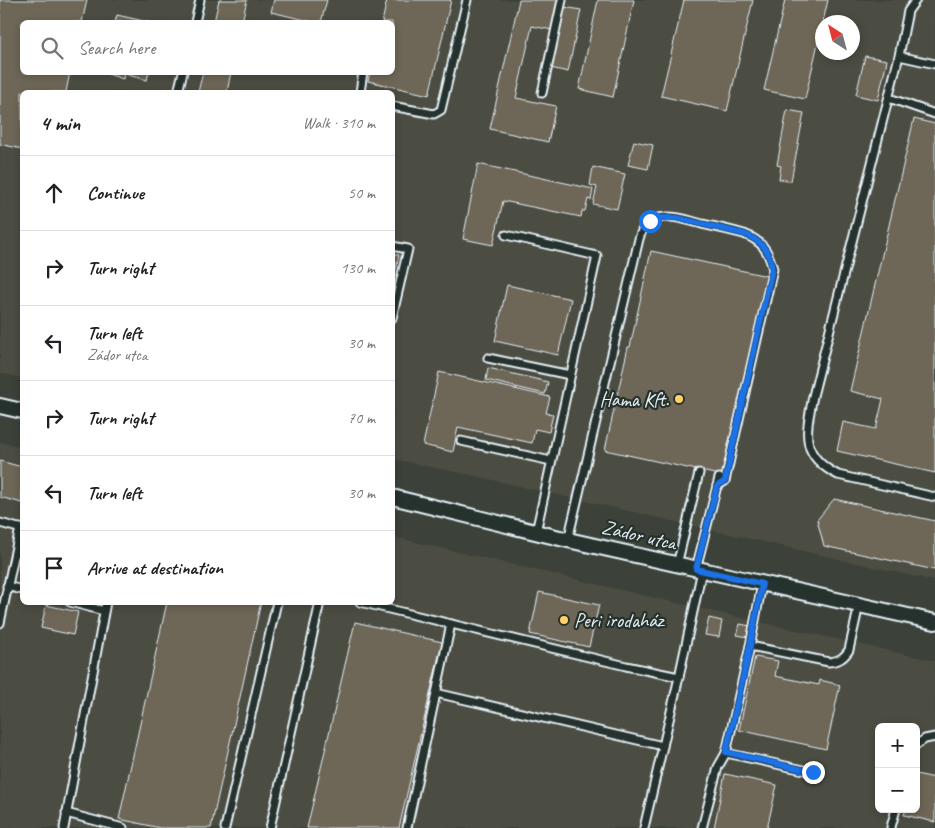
<!DOCTYPE html>
<html lang="en">
<head>
<meta charset="utf-8">
<style>
  :root { --surface:#fff; --page:#f2f2f2; --text:#202124; --muted:#757577; --line:#e0e0e0 }
  body { margin:0; font-family:Caveat,sans-serif; background:var(--page); color:var(--text) }
  .controls { position:absolute; right:15px; bottom:15px; display:grid; overflow:hidden; border-radius:8px; box-shadow:0 2px 8px #0003 }
  .controls button { width:45px; height:45px; display:grid; place-items:center; padding:0; border:0; border-bottom:1px solid var(--line); background:var(--surface); color:var(--text); font:25px sans-serif }
  .compass { position:absolute; left:815px; top:15px; width:45px; height:45px; border-radius:50%; background:var(--surface); box-shadow:0 2px 8px #0003; rotate:324deg }
  .stop { position:absolute; width:15px; height:15px; margin:-11px; border:4px solid #1a73e8; border-radius:50%; background:#fff }
  .stop.end { background:#1a73e8; border-color:#fff; box-shadow:0 1px 5px #0008 }
  .list { margin:0; padding:0; list-style:none }
  h2 { display:flex; justify-content:space-between; align-items:center; height:65px; margin:0; padding:0 20px; font-size:21px }
  h2 small { font-size:16px; font-weight:400; color:var(--muted) }
  .list li { display:grid; grid-template-columns:32px 1fr auto; gap:15px; align-items:center; box-sizing:border-box; height:75px; padding:0 20px; border-top:1px solid var(--line) }
  .list b { display:block; font-size:19px; white-space:nowrap }
  .list p { margin:0; font-size:16px; white-space:nowrap; color:var(--muted) }
  .list em { font-size:16px; font-style:normal; color:var(--muted) }
  .icon { flex:none; width:28px; height:28px; fill:none; stroke:currentColor; stroke-width:2; stroke-linecap:round; stroke-linejoin:round }
  .map { position:relative; flex:none; width:935px; height:828px; overflow:hidden }
  .search { position:absolute; background:var(--surface); box-shadow:0 2px 8px #0003; left:20px; top:20px; width:375px; height:55px; display:flex; align-items:center; gap:12px; box-sizing:border-box; padding:0 18px; border-radius:8px; color:var(--muted); font-size:19px }
  .panel { position:absolute; background:var(--surface); box-shadow:0 2px 8px #0003; left:20px; top:90px; width:375px; height:515px; border-radius:8px }
  .map>svg:first-child { display:block }
</style>
</head>
<body>
<div class="map">
<svg width="935" height="828" viewBox="0 0 935 828">
  <rect width="100%" height="100%" fill="#3c4239"/>
  <filter id="ink" filterUnits="userSpaceOnUse"><feTurbulence type="fractalNoise" baseFrequency=".02" numOctaves="2"/><feDisplacementMap in="SourceGraphic" scale="10" xChannelSelector="R" yChannelSelector="G"/><feConvolveMatrix kernelMatrix="1 2 1 2 8 2 1 2 1" color-interpolation-filters="sRGB"/></filter>
  <g filter="url(#ink)">
    <g fill="#4b4d42" fill-rule="evenodd">
      <path d="M0,0H935V581L475,476L393,459L392,92H22V378L0,373ZM22,22H392V72H22ZM822,22H852V52H822Z"/>
      <path d="M0,442L22,447V602H392L393,537L737,617L935,661V828H0ZM879,727H916V809H879Z"/>
    </g>
    <g fill="#6e6656" stroke="#e8f1f8">
      <polygon points="0,0 87,0 82,22 22,22 22,72 70,72 66,92 22,92 22,149 0,144"/>
      <polygon points="219,0 247,0 242,22 214,22"/>
      <polygon points="274,0 327,0 321,22 314,22 271,12"/>
      <polygon points="387,0 451,0 429,95 368,81 370,72 392,72 392,22 382,22"/>
      <polygon points="519,0 559,0 552,30 532,26 516,98 556,106 548,142 490,129"/>
      <polygon points="598,0 634,0 613,97 579,89"/>
      <polygon points="684,0 753,0 727,111 661,96"/>
      <polygon points="785,0 828,0 805,99 764,90"/>
      <polygon points="564,7 581,10 568,72 551,68"/>
      <polygon points="117,15 148,22 115,22"/>
      <polygon points="865,56 887,60 878,100 856,95"/>
      <polygon points="102,72 149,72 147,80 124,74 123,79"/>
      <polygon points="203,72 231,72 227,92 198,92"/>
      <polygon points="787,110 804,113 791,181 779,179 781,166 777,165"/>
      <polygon points="914,119 935,124 935,473 837,451 843,422 876,429 883,399 850,391"/>
      <polygon points="634,141 653,145 648,169 628,165"/>
      <polygon points="478,164 593,189 591,200 588,199 585,211 582,211 581,217 503,201 493,245 463,239"/>
      <polygon points="593,167 625,174 617,209 593,204 597,187 590,185"/>
      <polygon points="651,251 767,276 724,476 605,450 628,347 630,347"/>
      <polygon points="392,254 399,255 392,287"/>
      <polygon points="507,285 571,299 558,355 495,341"/>
      <polygon points="488,368 548,382 545,394 486,380"/>
      <polygon points="439,372 550,397 546,413 553,414 549,432 535,429 532,443 458,427 453,452 423,445"/>
      <polygon points="0,461 22,467 22,503 0,497"/>
      <polygon points="834,499 935,521 935,570 824,546 817,520"/>
      <polygon points="539,592 599,605 589,647 530,634"/>
      <polygon points="167,602 261,602 211,828 160,828 119,819"/>
      <polygon points="46,605 78,612 73,635 41,628"/>
      <polygon points="709,618 722,621 719,637 705,635"/>
      <polygon points="355,622 442,642 399,828 307,828"/>
      <polygon points="740,624 750,626 748,637 737,635"/>
      <polygon points="755,657 778,661 775,676 819,685 820,680 840,685 826,749 739,730"/>
      <polygon points="725,774 777,785 767,828 714,828"/>
      <polygon points="916,774 935,778 935,822 904,815 906,809 916,809"/>
    </g>
    <g fill="none" stroke-linecap="round" stroke-linejoin="round">
      <g stroke="#e8f1f8" stroke-width="11">
        <g id="lane">
          <path d="M916,0L908,11L899,56L813,396C806,433 799,455 838,475L935,497"/>
          <polyline points="195,22 200,0"/>
          <polyline points="899,56 935,64"/>
          <polyline points="178,92 183,72"/>
          <polyline points="360,92 363,72"/>
          <polyline points="542,93 562,0"/>
          <polyline points="889,98 935,114"/>
          <polyline points="392,106 434,114 441,110 467,0"/>
          <polyline points="506,235 597,256 536,532"/>
          <polyline points="392,246 408,249 392,318"/>
          <polyline points="488,358 570,375"/>
          <polyline points="461,441 551,461"/>
          <polyline points="0,523 22,529"/>
          <path d="M568,540L639,239C642,228 648,220 659,218C674,215 688,220 702,224C716,227 730,230 744,234C762,241 768,250 773,269L725,481L717,486"/>
          <polyline points="677,565 699,473"/>
          <polyline points="696,569 719,478"/>
          <polyline points="7,586 22,590"/>
          <polyline points="70,602 104,611"/>
          <polyline points="360,602 626,666 679,677"/>
          <polyline points="0,623 20,528"/>
          <path d="M750,646L829,662C839,661 844,658 849,650L859,605"/>
          <polyline points="436,693 663,746"/>
          <polyline points="916,745 925,739 935,737"/>
          <polyline points="726,753 813,772"/>
          <polyline points="66,813 123,828"/>
          <polyline points="891,827 896,809"/>
          <polyline points="64,828 106,602"/>
          <polyline points="225,828 277,602"/>
          <polyline points="270,828 320,602"/>
          <polyline points="407,828 451,624"/>
          <polyline points="644,828 679,677 702,570"/>
          <polyline points="702,828 718,767 726,753 750,646 762,584"/>
        </g>
      </g>
      <g stroke="#e8f1f8" stroke-width="18">
        <g id="street">
          <polyline points="0,406 22,411"/>
          <polyline points="392,497 568,540 935,622"/>
        </g>
      </g>
      <use href="#lane" stroke="#26332d" stroke-width="7"/>
      <use href="#street" stroke="#26332d" stroke-width="14"/>
    </g>
  </g>
  <g fill="none" stroke-linecap="round" stroke-linejoin="round" filter="url(#ink)">
    <path stroke="#1a73e8" stroke-width="6" d="M650,221L658,218H677L744,234C762,241 769,250 772,269L725,481L717,486L696,569L762,584L750,646L726,752L813,772"/>
  </g>
  <g fill="#ffd166" stroke="#26332d" stroke-width="2">
    <circle cx="679" cy="399" r="5"/>
    <circle cx="564" cy="620" r="5"/>
  </g>
  <g text-anchor="middle" dominant-baseline="central" stroke-width="4.5" stroke-linejoin="round" paint-order="stroke">
    <g font-size="20" fill="#e8f1f8" stroke="#26332d" text-anchor="end">
      <text x="669" y="399">Hama Kft.</text>
      <text x="574" y="620" text-anchor="start">Peri irodaház</text>
    </g>
    <g font-size="20" fill="#e8f1f8" stroke="#26332d">
      <text transform="translate(639 535) rotate(13)">Zádor utca</text>
    </g>
  </g>
</svg>
<div class="controls">
<button>+</button>
<button>−</button>
</div>
<svg class="compass" viewBox="-18 -18 36 36"><path d="M0-13l5 13h-10z" fill="#e53935"/><path d="M0 13l5-13h-10z" fill="#757577"/></svg>
<div class="stop" style="left:650px;top:221px"></div>
<div class="stop end" style="left:813px;top:772px"></div>
<div class="search"><svg class="icon" aria-label="search" viewBox="0 0 24 24"><circle cx="10" cy="10" r="6"/><path d="M15 15l6 6"/></svg>Search here</div>
<section class="panel">
<h2>4 min<small>Walk · 310 m</small></h2>
<ul class="list">
<li><svg class="icon" aria-label="ahead" viewBox="0 0 24 24"><path d="M12 20V5M6 11l6-6 6 6"/></svg><div><b>Continue</b></div><em>50 m</em></li>
<li><svg class="icon" aria-label="right" viewBox="0 0 24 24"><path d="M7 20v-9h11M14 6l5 5-5 5"/></svg><div><b>Turn right</b></div><em>130 m</em></li>
<li><svg class="icon" aria-label="left" viewBox="0 0 24 24"><path d="M17 20v-9H6M10 6l-5 5 5 5"/></svg><div><b>Turn left</b><p>Zádor utca</p></div><em>30 m</em></li>
<li><svg class="icon" aria-label="right" viewBox="0 0 24 24"><path d="M7 20v-9h11M14 6l5 5-5 5"/></svg><div><b>Turn right</b></div><em>70 m</em></li>
<li><svg class="icon" aria-label="left" viewBox="0 0 24 24"><path d="M17 20v-9H6M10 6l-5 5 5 5"/></svg><div><b>Turn left</b></div><em>30 m</em></li>
<li><svg class="icon" aria-label="arrive" viewBox="0 0 24 24"><path d="M6 21V4h12l-3 4 3 4H6"/></svg><div><b>Arrive at destination</b></div></li>
</ul>
</section>
</div>
</body>
</html>
